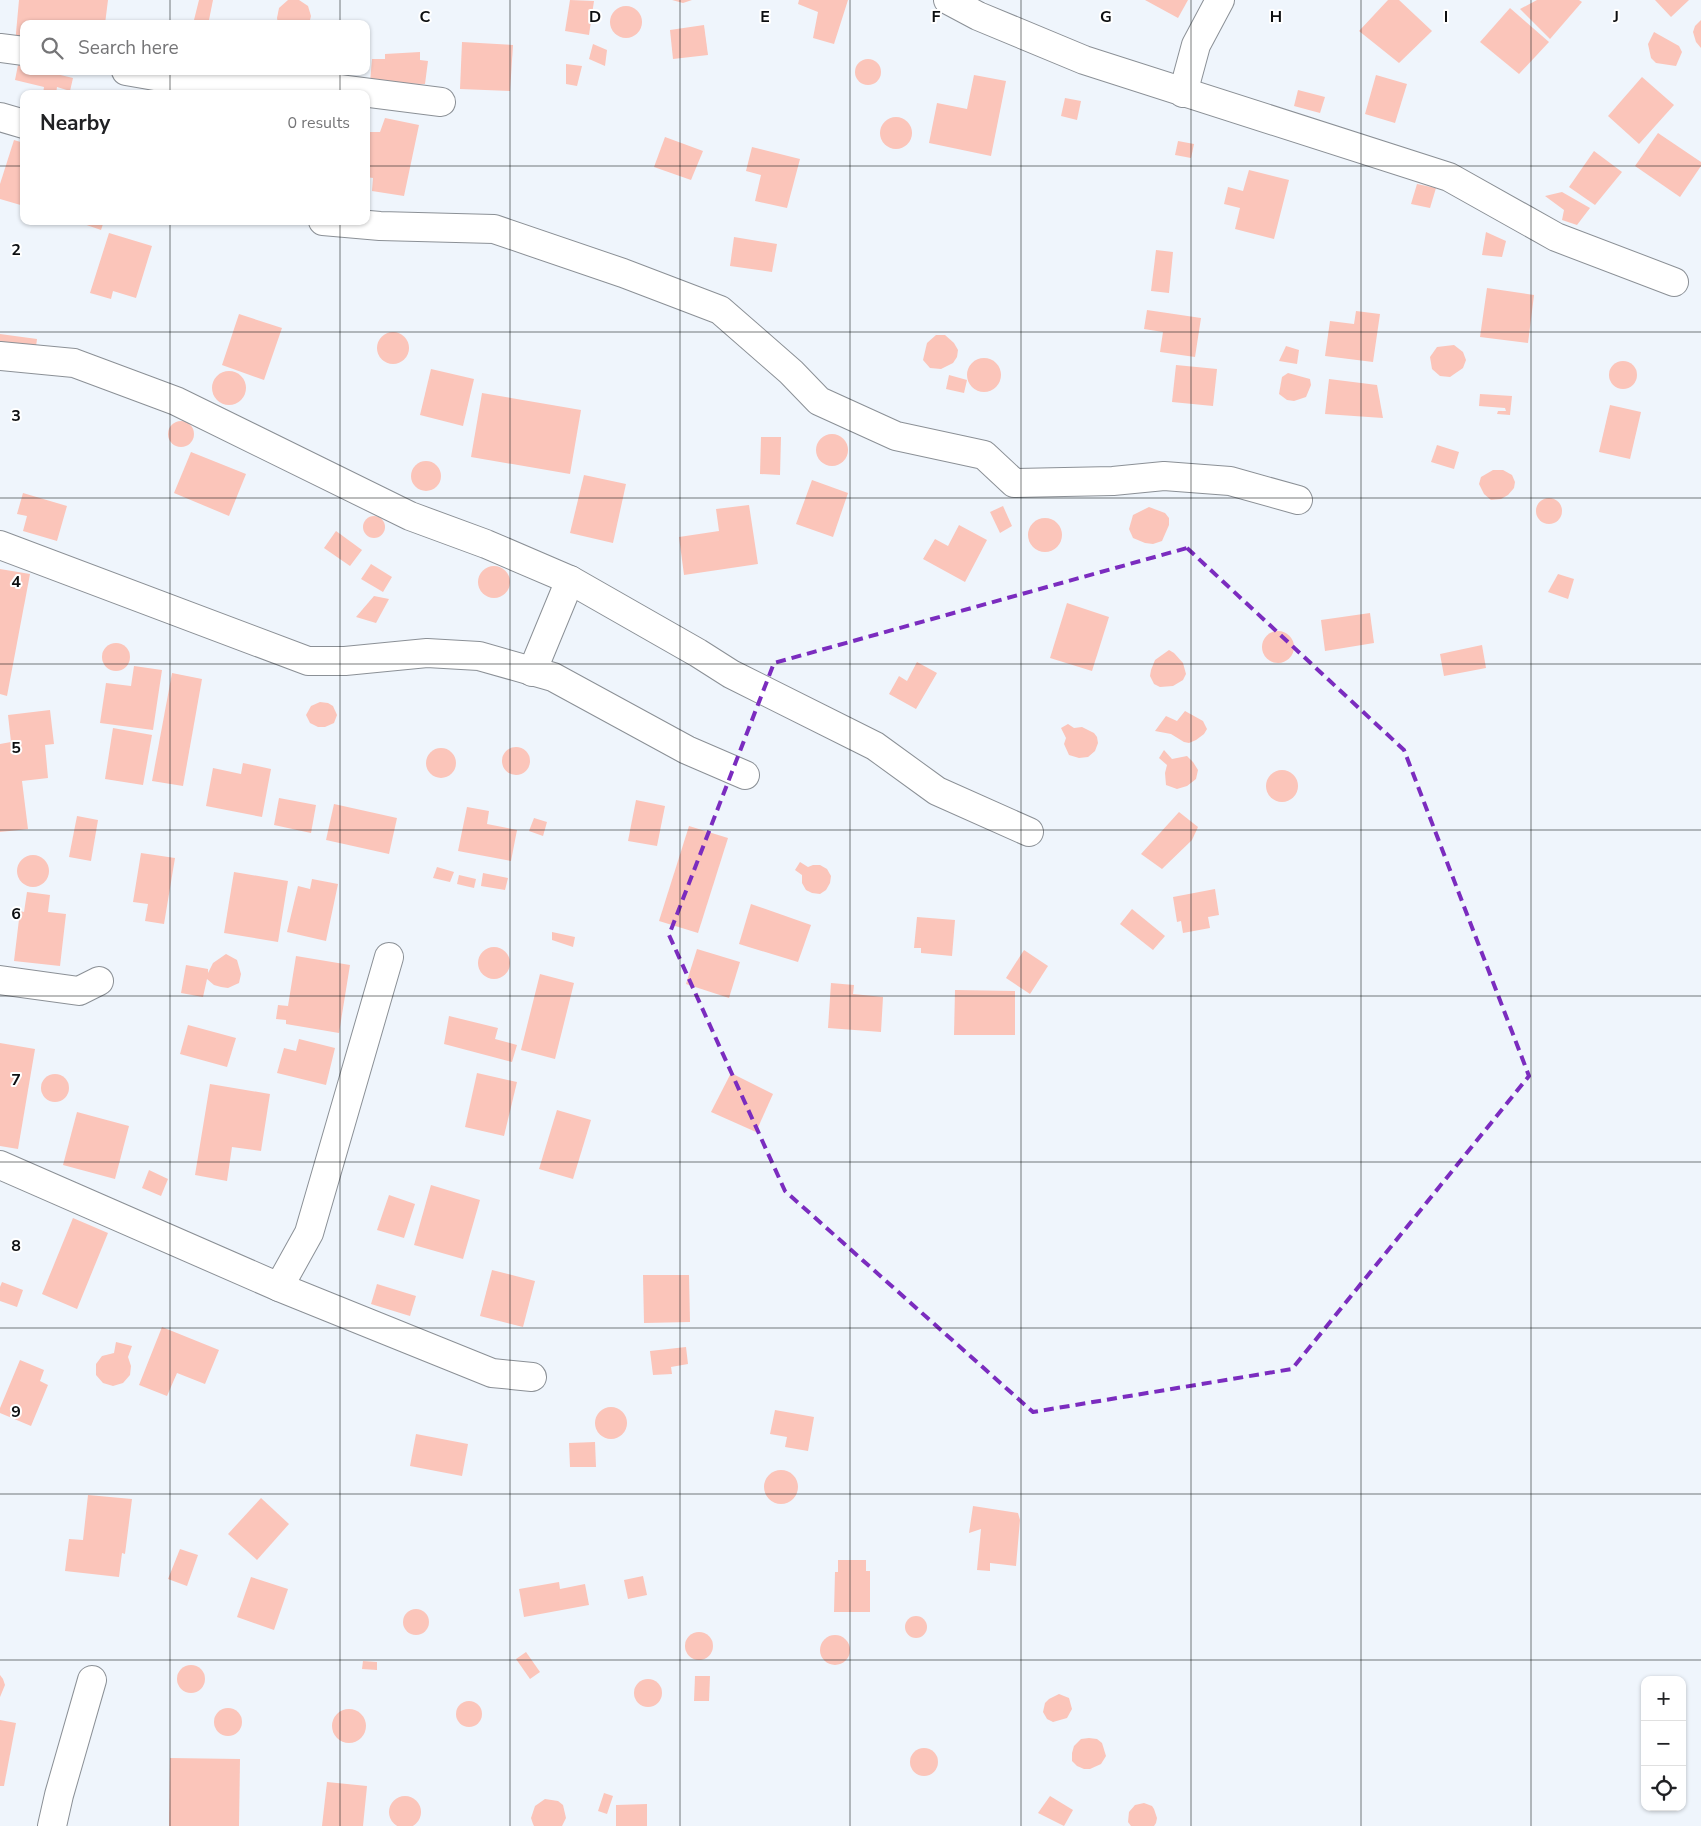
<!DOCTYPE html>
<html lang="en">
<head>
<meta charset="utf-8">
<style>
  :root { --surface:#fff; --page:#f2f2f2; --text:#202124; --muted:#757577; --line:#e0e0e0 }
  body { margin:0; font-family:"Nunito Sans",sans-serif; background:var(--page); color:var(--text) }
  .controls { position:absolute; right:15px; bottom:15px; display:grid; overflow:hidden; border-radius:10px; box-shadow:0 1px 4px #0004 }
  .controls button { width:45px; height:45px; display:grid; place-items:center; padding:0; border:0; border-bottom:1px solid var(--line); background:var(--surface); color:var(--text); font:25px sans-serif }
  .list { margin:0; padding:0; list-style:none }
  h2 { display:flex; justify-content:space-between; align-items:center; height:65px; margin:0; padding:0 20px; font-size:21px }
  h2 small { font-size:16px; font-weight:400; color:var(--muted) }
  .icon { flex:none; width:28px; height:28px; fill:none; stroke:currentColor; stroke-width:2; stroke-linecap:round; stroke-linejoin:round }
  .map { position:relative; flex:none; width:1701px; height:1826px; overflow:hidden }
  .search { position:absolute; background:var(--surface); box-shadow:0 1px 4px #0004; left:20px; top:20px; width:350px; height:55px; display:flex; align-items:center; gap:12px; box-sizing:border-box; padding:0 18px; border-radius:10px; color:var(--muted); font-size:19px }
  .panel { position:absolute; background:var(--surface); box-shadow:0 1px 4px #0004; left:20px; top:90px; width:350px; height:135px; border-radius:10px }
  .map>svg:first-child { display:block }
</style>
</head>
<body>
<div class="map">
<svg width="1701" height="1826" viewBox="0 0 1701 1826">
  <rect width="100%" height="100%" fill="#eff5fc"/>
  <g fill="#fbc5ba">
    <polygon points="19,0 108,0 105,24 24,24 24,45 15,44"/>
    <polygon points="199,0 213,0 209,20 194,20"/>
    <polygon points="288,0 299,0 308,6 311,16 309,24 278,24 277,18 279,8"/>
    <polygon points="570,0 594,1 589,35 565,31"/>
    <polygon points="672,0 692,0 683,3"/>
    <polygon points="799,0 848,0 834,44 813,38 818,12 798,4"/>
    <polygon points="1145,0 1188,0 1178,18"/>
    <polygon points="1388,0 1399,0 1432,31 1399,63 1359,31"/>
    <polygon points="1537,0 1579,0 1582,2 1550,39 1520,9"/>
    <polygon points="1655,0 1689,0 1671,17"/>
    <circle cx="626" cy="22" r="16"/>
    <polygon points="1510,8 1549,42 1519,74 1480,42"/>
    <polygon points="1701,20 1701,48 1696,42 1693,32 1695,26"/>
    <polygon points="704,25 708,55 673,59 670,30"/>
    <polygon points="1654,32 1679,46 1682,52 1676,66 1656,63 1651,58 1648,44"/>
    <polygon points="462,42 513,45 510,91 460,89"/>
    <polygon points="593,44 607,50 605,66 589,59"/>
    <polygon points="420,52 420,60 428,61 425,84 370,83 372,59 385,59 385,54"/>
    <circle cx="868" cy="72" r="13"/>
    <polygon points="566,64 582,66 577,86 566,84"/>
    <polygon points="18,65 24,67 24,71 44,71 73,78 70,91 57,87 56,94 43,94 44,87 15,80"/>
    <polygon points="974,75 1006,81 991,156 929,143 937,103 967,109"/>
    <polygon points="1376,75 1407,84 1395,123 1365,114"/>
    <polygon points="1642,77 1674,105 1639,144 1608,116"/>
    <polygon points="1298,90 1325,97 1320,113 1294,106"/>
    <polygon points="1065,98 1081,101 1077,120 1061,116"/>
    <circle cx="896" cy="133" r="16"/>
    <polygon points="385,118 419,125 404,196 372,191 373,178 366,177 366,132 380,132"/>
    <polygon points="1658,133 1701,162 1701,166 1680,197 1635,166"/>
    <polygon points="665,137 703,151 691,180 654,167"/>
    <polygon points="14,140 24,143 24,206 0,199 0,184"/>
    <polygon points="1178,141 1194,144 1191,158 1175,155"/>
    <polygon points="752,147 800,159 787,208 755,201 761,175 746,171"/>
    <polygon points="1594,151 1622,172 1595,205 1569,187"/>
    <polygon points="1249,170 1289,180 1274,239 1235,229 1240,208 1224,204 1228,187 1243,191"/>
    <polygon points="1417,184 1436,188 1430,208 1411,204"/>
    <polygon points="1562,192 1590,208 1577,225 1562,220 1564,210 1545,196"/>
    <polygon points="75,221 104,221 101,230"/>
    <polygon points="1486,232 1506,241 1502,257 1482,255"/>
    <polygon points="109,233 152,246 136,298 113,291 111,299 90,293"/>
    <polygon points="734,237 777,244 772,272 730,266"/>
    <polygon points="1156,250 1173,252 1169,293 1151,291"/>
    <polygon points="1487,288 1534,295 1528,343 1480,337"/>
    <polygon points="1147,310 1201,318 1195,357 1160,352 1163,332 1144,329"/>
    <polygon points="1356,311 1380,314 1373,362 1325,356 1330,321 1354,324"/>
    <polygon points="239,314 282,328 264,380 222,365"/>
    <circle cx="393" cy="348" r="16"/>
    <polygon points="0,334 37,339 35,354 0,349"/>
    <polygon points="936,335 945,335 954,343 958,350 957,357 953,363 941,369 930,368 923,360 927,343"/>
    <polygon points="1454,345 1463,352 1466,360 1463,368 1450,377 1440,376 1432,369 1430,357 1437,347"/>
    <polygon points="1286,346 1299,350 1297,364 1279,361"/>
    <circle cx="984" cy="375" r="17"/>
    <circle cx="1623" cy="375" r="14"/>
    <polygon points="1176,365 1217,369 1213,406 1172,402"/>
    <polygon points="431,369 474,379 463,426 420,415"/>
    <circle cx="229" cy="388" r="17"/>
    <polygon points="1288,373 1310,379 1311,385 1306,397 1294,401 1287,400 1279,394 1282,377"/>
    <polygon points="949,375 967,380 964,393 946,389"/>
    <polygon points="1329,379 1377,385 1383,418 1325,414"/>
    <polygon points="482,393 581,410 570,474 471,457"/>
    <polygon points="1480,394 1512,396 1510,415 1497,414 1498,411 1506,411 1505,408 1479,406"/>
    <polygon points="1610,405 1641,412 1630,459 1599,452"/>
    <circle cx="181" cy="434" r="13"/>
    <circle cx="832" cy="450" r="16"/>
    <polygon points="761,437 781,437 780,475 760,474"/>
    <polygon points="1437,445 1459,452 1454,469 1431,462"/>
    <polygon points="191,452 246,474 229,516 174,493"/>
    <circle cx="426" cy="476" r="15"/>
    <polygon points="1493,470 1503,470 1512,475 1515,482 1514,488 1508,495 1501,499 1491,500 1484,494 1479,484 1481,477"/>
    <polygon points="584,475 626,484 613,543 570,533"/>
    <polygon points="812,480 848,493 833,537 796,524"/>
    <polygon points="23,493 67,506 57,541 23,531 27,516 17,514"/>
    <circle cx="1549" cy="511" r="13"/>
    <polygon points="749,505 758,564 684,575 679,537 719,531 716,509"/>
    <polygon points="1003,506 1012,526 1000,533 990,512"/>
    <polygon points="1149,507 1165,513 1169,518 1169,525 1162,541 1153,544 1145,543 1133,538 1129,529 1133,515"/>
    <circle cx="374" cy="527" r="11"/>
    <circle cx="1045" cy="535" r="17"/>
    <polygon points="959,525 987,540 965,582 923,559 935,539 948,546"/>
    <polygon points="336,531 362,550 350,566 324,548"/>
    <polygon points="371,564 392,577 383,592 361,579"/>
    <circle cx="494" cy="582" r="16"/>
    <polygon points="0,569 30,574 7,696 0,694"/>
    <polygon points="1558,574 1574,579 1568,599 1548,592"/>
    <polygon points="374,596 389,599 376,623 356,617"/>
    <polygon points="1067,603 1109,617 1092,671 1050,658"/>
    <polygon points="1370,613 1374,643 1325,651 1321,620"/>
    <circle cx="1278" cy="647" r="16"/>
    <circle cx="116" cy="657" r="14"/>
    <polygon points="1482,645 1486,668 1444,676 1440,654"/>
    <polygon points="1169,650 1174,653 1183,663 1186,674 1183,680 1173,686 1160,687 1154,684 1150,676 1151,670 1155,660"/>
    <polygon points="917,662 937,673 916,709 889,694 899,676 907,681"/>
    <polygon points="134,666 162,670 153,730 100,723 106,683 131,686"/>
    <polygon points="172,673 202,679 183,786 152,781"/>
    <polygon points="320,702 328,703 333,706 337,715 334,723 325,727 318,727 310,723 306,715 311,706"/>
    <polygon points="50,710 54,744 45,745 48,778 22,781 28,829 0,832 0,744 11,742 8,715"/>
    <polygon points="1185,711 1203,721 1207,729 1204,734 1196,740 1189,743 1184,742 1171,734 1155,731 1166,716 1177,721"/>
    <polygon points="1068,724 1074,728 1082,727 1094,733 1097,737 1098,743 1095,751 1088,757 1079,758 1069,755 1064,744 1066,738 1061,728"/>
    <polygon points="113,728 152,735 143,785 105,779"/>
    <circle cx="516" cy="761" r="14"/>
    <circle cx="441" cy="763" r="15"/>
    <polygon points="1164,750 1172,759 1187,756 1193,762 1198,770 1196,779 1187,786 1177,789 1166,785 1165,773 1167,765 1159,758"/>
    <polygon points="243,763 271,769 262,817 206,806 213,768 241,774"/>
    <circle cx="1282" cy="786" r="16"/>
    <polygon points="279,798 316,805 311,833 274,825"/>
    <polygon points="636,800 665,806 657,846 628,841"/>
    <polygon points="334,804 397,818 389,854 326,840"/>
    <polygon points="467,807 489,811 487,824 517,830 511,861 458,851"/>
    <polygon points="1179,812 1198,827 1192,840 1162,869 1141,854"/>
    <polygon points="77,816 98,820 91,861 69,857"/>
    <polygon points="534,818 547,822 543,836 529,831"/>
    <polygon points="689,826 728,838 698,933 659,921"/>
    <polygon points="141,853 175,858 164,924 145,921 148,904 133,902"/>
    <circle cx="33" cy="871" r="16"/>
    <polygon points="800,862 808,867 813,865 820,865 827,869 831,876 830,883 826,890 820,894 812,893 806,890 802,883 802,875 795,870"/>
    <polygon points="437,867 454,872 450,882 433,878"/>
    <polygon points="234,872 288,881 278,942 224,933"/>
    <polygon points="483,873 508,878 505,890 481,886"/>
    <polygon points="459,875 476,879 474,888 457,884"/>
    <polygon points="312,879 338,884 326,941 287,932 298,886 310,889"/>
    <polygon points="1215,889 1219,915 1208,917 1210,928 1183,933 1181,921 1177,922 1173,897"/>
    <polygon points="27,892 50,895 48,912 66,914 60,966 14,961 20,911 24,912"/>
    <polygon points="751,904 811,925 798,962 739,944"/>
    <polygon points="1132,909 1165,936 1153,950 1120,924"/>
    <polygon points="917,917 955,920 952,956 921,953 921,948 914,948"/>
    <polygon points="552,932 575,937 573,947 552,940"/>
    <circle cx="494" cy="963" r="16"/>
    <polygon points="697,949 740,962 729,998 686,984"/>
    <polygon points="1024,950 1048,966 1030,994 1006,978"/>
    <polygon points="226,954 237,960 241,974 239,983 228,988 221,987 214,985 207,979 203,997 181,993 186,965 208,969 208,973 213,963"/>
    <polygon points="296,956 350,965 339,1033 286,1024 286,1020 276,1019 278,1005 288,1006"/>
    <polygon points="540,974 574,983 555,1059 521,1050"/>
    <polygon points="831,983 854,985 853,994 883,997 881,1032 828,1028"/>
    <polygon points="955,990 1015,991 1015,1035 954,1035"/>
    <polygon points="449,1016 498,1028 495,1039 517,1045 512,1062 444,1044"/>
    <polygon points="188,1025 236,1038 227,1067 180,1054"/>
    <polygon points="299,1039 335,1048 326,1085 277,1073 284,1048 296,1051"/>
    <polygon points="0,1043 35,1049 18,1149 0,1146"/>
    <polygon points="477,1073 517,1082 504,1136 465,1127"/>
    <polygon points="731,1073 773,1094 756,1132 711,1112"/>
    <circle cx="55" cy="1088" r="14"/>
    <polygon points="210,1084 270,1094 261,1151 232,1147 227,1181 195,1175"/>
    <polygon points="557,1110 591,1120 573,1179 539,1169"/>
    <polygon points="77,1112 129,1126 115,1179 63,1165"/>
    <polygon points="149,1170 168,1179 161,1196 142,1188"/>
    <polygon points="431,1185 480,1200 463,1259 414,1245"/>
    <polygon points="389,1195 415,1204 404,1238 377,1230"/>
    <polygon points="73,1218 108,1233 77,1309 42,1294"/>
    <polygon points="492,1270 535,1281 523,1327 480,1316"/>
    <polygon points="643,1275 689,1275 690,1322 644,1323"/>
    <polygon points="2,1282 23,1290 17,1307 0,1301 0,1287"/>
    <polygon points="377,1284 416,1296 410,1316 371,1304"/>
    <polygon points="162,1327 219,1350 205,1384 177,1373 167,1396 139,1385"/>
    <polygon points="116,1342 132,1346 128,1357 131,1366 130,1375 123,1383 113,1386 103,1383 96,1375 96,1364 102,1356 114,1353"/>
    <polygon points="686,1347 688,1364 671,1367 672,1374 653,1375 650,1351"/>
    <polygon points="20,1360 44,1370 40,1381 48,1385 31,1426 0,1413 0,1408"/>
    <circle cx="611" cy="1423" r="16"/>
    <polygon points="775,1410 814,1417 808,1451 785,1447 787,1437 770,1434"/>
    <polygon points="416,1434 468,1444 462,1476 410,1466"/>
    <polygon points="595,1442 596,1467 570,1467 569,1443"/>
    <circle cx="781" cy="1487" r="17"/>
    <polygon points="88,1495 132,1499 125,1554 122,1553 119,1577 65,1571 69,1539 83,1540"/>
    <polygon points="261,1498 289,1524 257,1560 228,1534"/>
    <polygon points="973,1506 1018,1513 1020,1520 1016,1566 990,1563 990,1571 977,1570 981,1529 969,1533"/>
    <polygon points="180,1549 198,1555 187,1586 168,1579"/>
    <polygon points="838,1560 866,1560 866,1571 870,1571 870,1612 834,1612 835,1572 838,1572"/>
    <polygon points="643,1576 647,1595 628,1599 624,1580"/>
    <polygon points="251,1577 288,1589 274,1630 237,1617"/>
    <polygon points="559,1582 560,1589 585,1584 589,1605 524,1617 519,1589"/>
    <circle cx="416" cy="1622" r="13"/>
    <circle cx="916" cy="1627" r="11"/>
    <circle cx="699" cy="1646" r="14"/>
    <circle cx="835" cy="1650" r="15"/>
    <polygon points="526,1652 540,1672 530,1679 516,1659"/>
    <polygon points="363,1661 377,1662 377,1670 362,1669"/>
    <circle cx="191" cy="1679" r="14"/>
    <polygon points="0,1675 3,1679 5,1685 0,1697"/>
    <polygon points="695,1676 710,1676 709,1701 694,1701"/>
    <circle cx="648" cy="1693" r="14"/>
    <polygon points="1059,1694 1069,1698 1072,1709 1067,1718 1053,1722 1047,1719 1043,1712 1045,1703 1049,1699"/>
    <circle cx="469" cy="1714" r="13"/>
    <circle cx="228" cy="1722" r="14"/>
    <circle cx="349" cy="1726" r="17"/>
    <polygon points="0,1720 16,1723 4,1786 0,1786"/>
    <polygon points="1089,1738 1097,1739 1102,1743 1106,1756 1101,1764 1090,1769 1084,1769 1077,1766 1072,1761 1072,1753 1074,1746 1081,1739"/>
    <circle cx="924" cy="1762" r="14"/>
    <polygon points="170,1758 240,1759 239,1826 169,1826"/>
    <polygon points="327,1782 367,1786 363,1826 322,1826"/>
    <polygon points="604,1793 613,1796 607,1814 598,1811"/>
    <polygon points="1050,1796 1073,1810 1064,1826 1038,1813"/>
    <circle cx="405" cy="1812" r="16"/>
    <polygon points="545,1799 558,1801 563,1805 566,1818 562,1826 534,1826 533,1824 531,1818 535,1806"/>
    <polygon points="1144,1803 1152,1806 1154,1809 1157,1818 1156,1823 1154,1826 1131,1826 1128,1822 1129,1812 1135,1805"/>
    <polygon points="647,1804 647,1826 616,1826 616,1805"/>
  </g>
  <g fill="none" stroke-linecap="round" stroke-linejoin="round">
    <g stroke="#8b9096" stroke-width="30">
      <g id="minor">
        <polyline points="948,0 978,16 1084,60 1449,177 1556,237 1674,282"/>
        <polyline points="0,48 24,51"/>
        <polyline points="126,71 195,83 307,85 441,102"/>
        <polyline points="1183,93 1196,45 1220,0"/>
        <polyline points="0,117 24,124"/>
        <polyline points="323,221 380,226 494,229 623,273 720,310 791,372 819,401 896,436 984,455 1014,483 1113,481 1164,476 1230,481 1298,500"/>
        <polyline points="0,356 74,363 176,401 410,516 486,544 570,580 698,653 731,674 875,746 937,791 1029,832"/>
        <polyline points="0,545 308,661 345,661 427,653 479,656 553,677 687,750 745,775"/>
        <polyline points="532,672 570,580"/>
        <polyline points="0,980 79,991 99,981"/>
        <polyline points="0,1165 279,1287 309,1233 389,957"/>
        <polyline points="279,1287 492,1373 532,1377"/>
        <polyline points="52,1826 59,1795 92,1680"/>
      </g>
    </g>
    <use href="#minor" stroke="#fff" stroke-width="28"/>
  </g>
  <path fill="none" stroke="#7b2cbf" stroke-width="4" stroke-dasharray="10 6" stroke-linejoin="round" d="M1187,548L1404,750L1529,1076L1292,1369L1033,1412L785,1191L669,935L774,663Z"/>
  <path fill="none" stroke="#0d0f11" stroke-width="1" stroke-opacity="0.55" d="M170,0V24M340,0V24M510,0V1826M680,0V1826M850,0V1826M1021,0V1826M1191,0V1826M1361,0V1826M1531,0V1826M170,71V94M340,71V94M0,166H24M366,166H1701M170,221V1826M340,221V1826M0,332H1701M0,498H1701M0,664H1701M0,830H1701M0,996H1701M0,1162H1701M0,1328H1701M0,1494H1701M0,1660H1701"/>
  <g font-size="16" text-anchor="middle" font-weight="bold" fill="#0d0f11" stroke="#fff" stroke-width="4" stroke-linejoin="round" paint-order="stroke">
    <text x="425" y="22">C</text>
    <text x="595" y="22">D</text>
    <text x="765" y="22">E</text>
    <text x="936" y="22">F</text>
    <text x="1106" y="22">G</text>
    <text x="1276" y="22">H</text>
    <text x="1446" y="22">I</text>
    <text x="1616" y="22">J</text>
    <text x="16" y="255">2</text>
    <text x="16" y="421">3</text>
    <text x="16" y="587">4</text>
    <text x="16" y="753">5</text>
    <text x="16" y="919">6</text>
    <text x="16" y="1085">7</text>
    <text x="16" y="1251">8</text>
    <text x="16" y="1417">9</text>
  </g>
</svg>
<div class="controls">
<button>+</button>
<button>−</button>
<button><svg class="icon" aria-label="locate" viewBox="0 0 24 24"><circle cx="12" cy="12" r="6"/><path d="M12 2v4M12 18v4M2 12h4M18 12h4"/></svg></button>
</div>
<div class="search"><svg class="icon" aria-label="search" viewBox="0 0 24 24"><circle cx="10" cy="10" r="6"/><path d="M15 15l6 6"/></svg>Search here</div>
<section class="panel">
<h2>Nearby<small>0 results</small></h2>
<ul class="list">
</ul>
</section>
</div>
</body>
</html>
